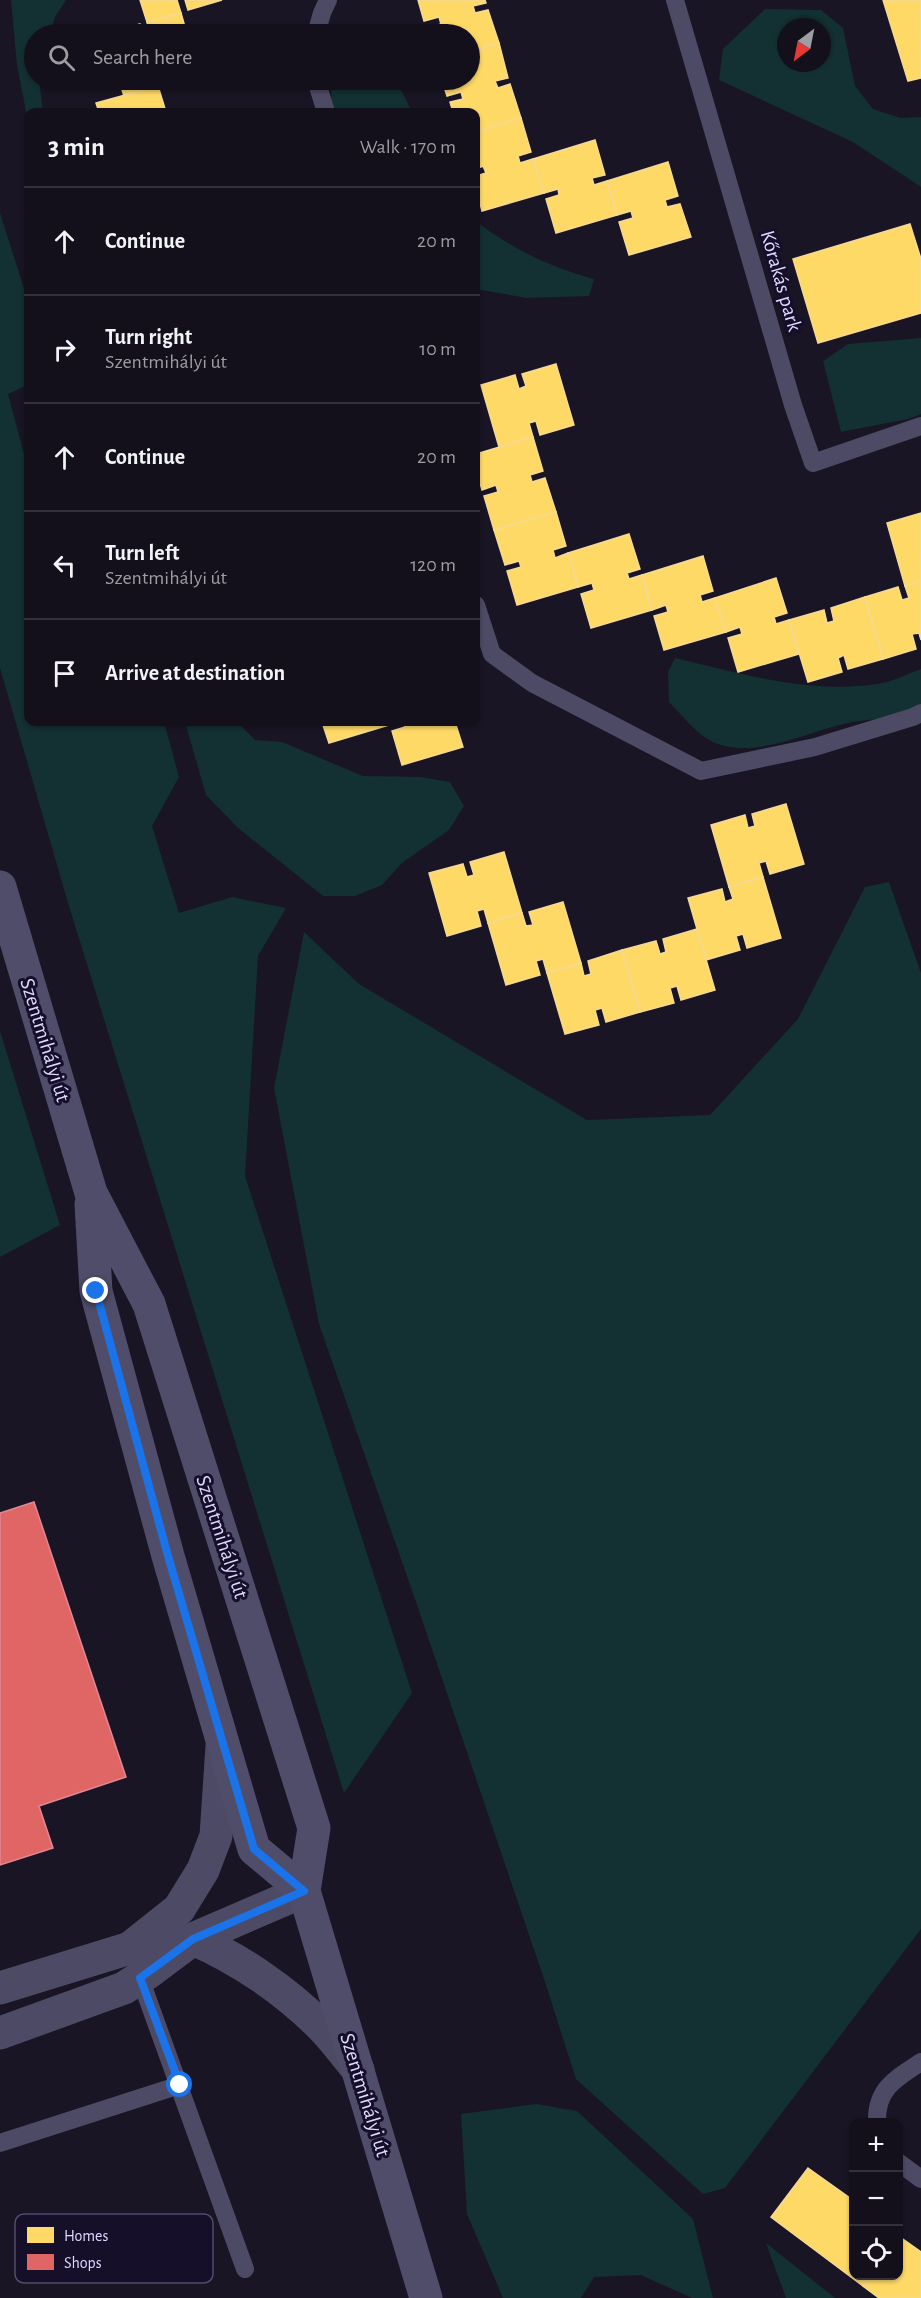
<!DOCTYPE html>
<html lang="en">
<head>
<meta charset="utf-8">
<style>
  :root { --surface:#13101b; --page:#1c1924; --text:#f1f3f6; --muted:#9d9da3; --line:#32303a }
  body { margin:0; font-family:"Alegreya Sans",sans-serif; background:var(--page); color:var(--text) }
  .controls { position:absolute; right:18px; bottom:18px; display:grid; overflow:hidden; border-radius:12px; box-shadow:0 2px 4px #0004 }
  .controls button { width:54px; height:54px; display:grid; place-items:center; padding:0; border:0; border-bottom:2px solid var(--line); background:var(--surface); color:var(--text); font:30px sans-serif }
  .compass { position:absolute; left:777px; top:18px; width:54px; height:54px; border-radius:50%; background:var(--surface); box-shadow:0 2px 4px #0004; rotate:212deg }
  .stop { position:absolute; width:18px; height:18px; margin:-14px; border:4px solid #1a73e8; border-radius:50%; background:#fff }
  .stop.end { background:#1a73e8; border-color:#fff; box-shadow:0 2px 6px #0008 }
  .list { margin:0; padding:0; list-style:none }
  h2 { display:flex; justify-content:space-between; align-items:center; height:78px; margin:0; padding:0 24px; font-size:26px }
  h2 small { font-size:20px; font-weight:400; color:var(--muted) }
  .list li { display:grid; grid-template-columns:39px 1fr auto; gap:18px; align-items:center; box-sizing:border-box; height:108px; padding:0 24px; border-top:2px solid var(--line) }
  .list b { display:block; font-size:22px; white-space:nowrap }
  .list p { margin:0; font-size:20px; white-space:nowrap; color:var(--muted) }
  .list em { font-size:20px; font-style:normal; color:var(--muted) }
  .icon { flex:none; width:33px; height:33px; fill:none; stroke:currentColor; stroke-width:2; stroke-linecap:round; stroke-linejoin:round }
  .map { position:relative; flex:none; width:921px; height:2298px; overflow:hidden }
  .search { position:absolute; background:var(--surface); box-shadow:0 2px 4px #0004; left:24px; top:24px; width:456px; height:66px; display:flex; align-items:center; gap:15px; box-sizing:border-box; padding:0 21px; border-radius:33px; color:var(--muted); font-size:22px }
  .panel { position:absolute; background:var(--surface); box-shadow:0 2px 4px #0004; left:24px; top:108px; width:456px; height:618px; border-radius:12px }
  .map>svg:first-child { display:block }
</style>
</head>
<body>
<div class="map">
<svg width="921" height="2298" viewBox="0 0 921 2298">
  <rect width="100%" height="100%" fill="#191524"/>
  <g fill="#133033" fill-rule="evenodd">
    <polygon points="11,0 66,0 55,17 50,34 34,34 34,80 39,80 43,112 28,112 28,122 17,65"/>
    <path d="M765,9L821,10L843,28L855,86L873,109L901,118L921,117V187L853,142L719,80L723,49ZM786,27H822V63H786Z"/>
    <polygon points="332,80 396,80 412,112 335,112 331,101"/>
    <polygon points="0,213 28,301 28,385 8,394 28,469 28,722 164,722 179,777 152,826 179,913 232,897 286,908 258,956 245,1176 412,1693 344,1793 68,903 0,668"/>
    <path d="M476,221C510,248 552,268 594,279L589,296L527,298L476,289Z"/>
    <polygon points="921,338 921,414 908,419 841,432 823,361 848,344"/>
    <path d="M675,658C743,674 807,694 877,684C892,682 907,674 921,669V716C896,719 868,718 843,724C805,733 752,760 713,742C696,734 682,715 669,702L668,672Z"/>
    <polygon points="185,722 237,722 255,740 282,742 363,776 421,777 450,782 464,806 449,830 402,863 382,885 355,896 323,896 238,828 206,795"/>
    <polygon points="889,882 921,973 921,1929 725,2188 703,2194 576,2079 544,1979 415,1599 319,1324 274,1088 304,932 359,984 587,1120 710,1115 798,1019 865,887"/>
    <polygon points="0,1031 60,1225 0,1257"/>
    <polygon points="536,2104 577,2111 693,2219 713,2298 692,2298 641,2275 594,2277 581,2298 503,2298 467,2214 461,2114"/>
    <polygon points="766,2243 835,2298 786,2298"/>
  </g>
  <g fill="#ffd966" stroke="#f5d994" stroke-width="1.5">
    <polygon points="140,0 177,0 181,13 147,22"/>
    <polygon points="185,0 222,0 188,10"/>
    <polygon points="418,0 485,0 486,3 473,6 475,13 488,10 499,43 470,52 470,34 429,34 427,28 441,24 439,17 424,21"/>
    <polygon points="883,0 921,0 921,78 908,81"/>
    <polygon points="181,13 187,34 150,34 147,22"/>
    <polygon points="140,24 143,34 106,34"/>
    <polygon points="499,43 508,78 495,81 498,88 510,84 521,118 476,132 476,112 453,112 450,102 463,99 461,92 447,96 442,80 470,80 470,52"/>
    <polygon points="119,80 156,80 158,86 124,96"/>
    <polygon points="158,86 166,112 99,112 96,103"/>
    <polygon points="521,118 531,152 518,156 520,163 533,159 544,193 482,211 476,188 476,176 486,173 483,166 476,169 476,132"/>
    <polygon points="595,140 605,175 592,178 594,185 607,181 617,215 556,233 546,199 559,195 558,189 544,193 533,159"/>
    <polygon points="668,162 678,196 665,200 667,207 680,204 691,237 629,255 619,222 633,218 631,211 617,215 607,181"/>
    <polygon points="910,224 921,259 921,313 818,343 793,259"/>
    <polygon points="556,364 574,425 540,435 536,421 529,423 533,437 499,447 481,385 515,375 519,389 526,386 522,374"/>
    <polygon points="533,437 543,471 530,475 532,482 545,478 556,512 494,530 484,496 498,492 496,485 482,490 476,468 476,454"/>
    <polygon points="556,512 566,546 553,550 555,558 568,553 578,587 517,605 507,571 521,567 519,561 505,565 494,530"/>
    <polygon points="921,513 921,581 905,586 887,523"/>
    <polygon points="629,534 640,569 627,573 629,579 642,575 652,610 591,628 581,594 594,590 592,583 578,587 568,553"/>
    <polygon points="703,556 713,591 700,595 702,602 715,598 726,632 664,650 654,616 668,612 666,605 652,610 642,575"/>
    <polygon points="776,578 787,613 774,617 776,624 789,620 799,654 738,672 728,638 742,634 740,627 726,632 715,598"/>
    <polygon points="921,581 921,640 919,633 912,634 916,649 883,659 865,597 898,587 902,600 909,598 905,586"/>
    <polygon points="865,597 883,659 848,669 844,655 838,658 842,672 808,682 789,620 824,610 827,623 834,621 831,608"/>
    <polygon points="322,722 388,722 389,725 329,743"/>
    <polygon points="404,722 455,722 463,747 402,765 392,731 405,727"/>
    <polygon points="786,804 804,864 770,874 766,861 759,863 763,877 729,887 711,825 745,815 748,828 755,826 752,814"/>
    <polygon points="504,852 522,913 488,923 484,909 477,911 481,926 447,936 429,873 463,864 467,877 474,875 470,862"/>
    <polygon points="763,877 781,938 747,948 743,934 736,936 740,950 706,960 688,898 722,889 725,902 733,899 729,887"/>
    <polygon points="563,902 581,963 547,973 543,959 536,961 540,975 506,985 488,923 522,913 526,926 533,925 529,912"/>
    <polygon points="697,929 715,990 681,1000 677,986 670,988 674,1003 640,1012 622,950 656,941 660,954 666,952 663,939"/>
    <polygon points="622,950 640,1012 606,1022 602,1008 595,1010 599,1025 565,1034 547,973 581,963 584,976 591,974 588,961"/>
    <polygon points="808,2168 854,2201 854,2276 871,2276 863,2286 771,2217"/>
    <polygon points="900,2237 921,2252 921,2298 879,2298 863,2286 871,2276 898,2276"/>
  </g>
  <polygon fill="#e06666" stroke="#e08894" stroke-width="1.5" points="34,1502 126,1777 39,1806 53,1848 0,1865 0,1513"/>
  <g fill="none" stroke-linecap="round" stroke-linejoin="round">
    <g stroke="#4d4a65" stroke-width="18">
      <polyline points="675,0 793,405 813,463 921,426"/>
      <polyline points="316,34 322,13 328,0"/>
      <polyline points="316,80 326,112"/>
      <polyline points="476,605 492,654 532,683 701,771 815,747 913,717 921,713"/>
      <polyline points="140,1978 245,2269"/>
      <path d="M877,2122C876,2089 895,2079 921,2062"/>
      <polyline points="0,2143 180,2085"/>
      <polyline points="898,2162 921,2179"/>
    </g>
    <g stroke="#4d4a65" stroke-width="33">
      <path d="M193,1939C240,1959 286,1991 322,2027C335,2040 346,2056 358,2070"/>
      <polyline points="130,1948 179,1909 203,1870 216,1836 222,1746"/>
      <polyline points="0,1988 130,1948 152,1944"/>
      <polyline points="0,2033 124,1988 149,1972 193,1939 304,1891"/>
    </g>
    <g stroke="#504d6a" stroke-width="33">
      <polyline points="0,887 91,1193 149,1304 314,1828 304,1891 426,2298"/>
      <polyline points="91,1204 96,1291 168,1556 254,1849 304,1891"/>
    </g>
  </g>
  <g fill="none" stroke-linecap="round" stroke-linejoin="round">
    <polyline stroke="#1a73e8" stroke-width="8" points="96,1291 168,1556 254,1849 304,1891 193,1939 140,1978 180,2085"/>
  </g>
  <g text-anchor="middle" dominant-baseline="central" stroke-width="6" stroke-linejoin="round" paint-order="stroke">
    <g font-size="21" fill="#dfd9ff" stroke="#160f2a">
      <text transform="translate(781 281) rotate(74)">Kőrakás park</text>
      <text transform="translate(45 1040) rotate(73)">Szentmihályi út</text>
      <text transform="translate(222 1537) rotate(72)">Szentmihályi út</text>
      <text transform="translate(365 2095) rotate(73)">Szentmihályi út</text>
    </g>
  </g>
  <rect x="15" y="2214" width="198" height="69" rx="9" fill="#160f2a" stroke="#524c6a" stroke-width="1.5"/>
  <rect x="27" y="2227" width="27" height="16" fill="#ffd966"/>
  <rect x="27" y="2254" width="27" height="16" fill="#e06666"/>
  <g font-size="16" fill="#dfd9ff">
    <text x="64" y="2241">Homes</text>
    <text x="64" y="2268">Shops</text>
  </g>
</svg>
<div class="controls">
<button>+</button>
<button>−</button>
<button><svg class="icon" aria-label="locate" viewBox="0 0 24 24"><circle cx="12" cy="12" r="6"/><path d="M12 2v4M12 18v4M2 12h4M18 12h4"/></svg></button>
</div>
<svg class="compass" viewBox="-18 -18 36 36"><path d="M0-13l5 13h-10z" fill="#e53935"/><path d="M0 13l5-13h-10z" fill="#9d9da3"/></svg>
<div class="stop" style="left:180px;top:2085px"></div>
<div class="stop end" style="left:96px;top:1291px"></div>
<div class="search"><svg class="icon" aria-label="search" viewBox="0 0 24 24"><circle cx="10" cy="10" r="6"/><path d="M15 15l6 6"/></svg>Search here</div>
<section class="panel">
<h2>3 min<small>Walk · 170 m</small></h2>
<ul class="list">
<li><svg class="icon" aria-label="ahead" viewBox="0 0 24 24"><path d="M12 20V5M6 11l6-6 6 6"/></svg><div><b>Continue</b></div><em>20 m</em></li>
<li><svg class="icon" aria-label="right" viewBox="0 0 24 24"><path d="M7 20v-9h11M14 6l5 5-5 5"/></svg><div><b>Turn right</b><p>Szentmihályi út</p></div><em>10 m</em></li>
<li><svg class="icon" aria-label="ahead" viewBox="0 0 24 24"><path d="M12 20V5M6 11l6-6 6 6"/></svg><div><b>Continue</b></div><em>20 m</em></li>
<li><svg class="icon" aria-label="left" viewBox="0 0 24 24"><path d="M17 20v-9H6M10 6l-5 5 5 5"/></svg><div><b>Turn left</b><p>Szentmihályi út</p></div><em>120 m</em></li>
<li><svg class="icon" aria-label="arrive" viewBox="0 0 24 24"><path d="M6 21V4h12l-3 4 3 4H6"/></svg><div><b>Arrive at destination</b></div></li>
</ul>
</section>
</div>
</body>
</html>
